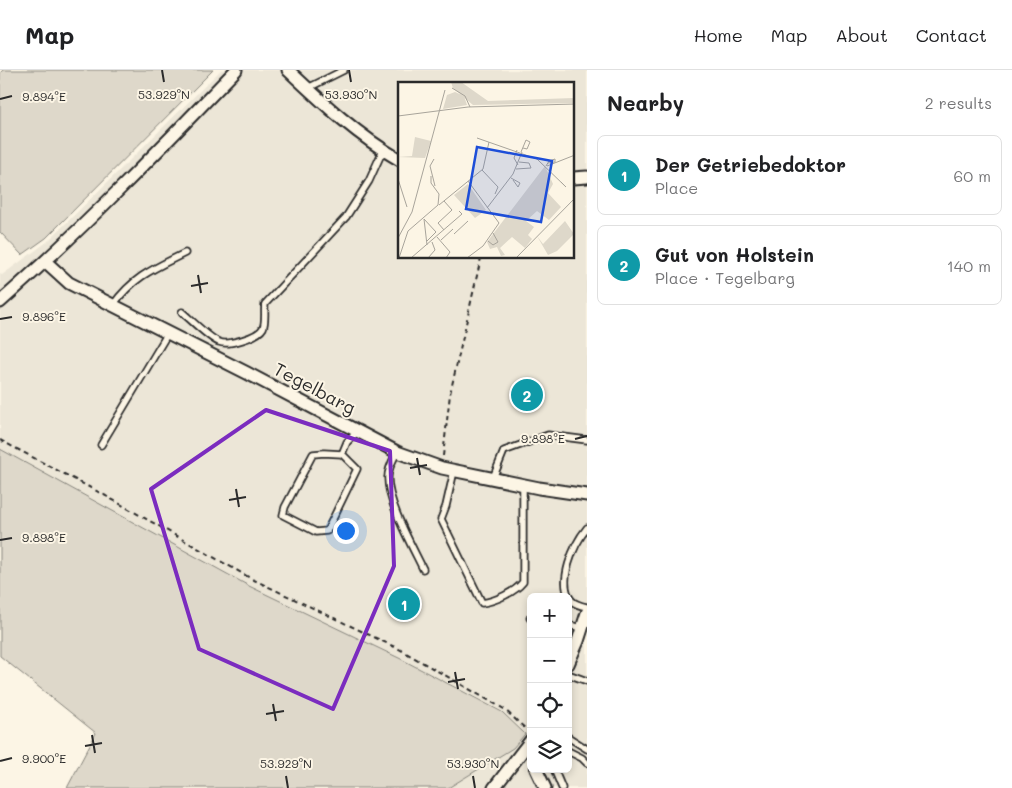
<!DOCTYPE html>
<html lang="en">
<head>
<meta charset="utf-8">
<style>
  :root { --surface:#fff; --page:#f2f2f2; --text:#202124; --muted:#757577; --line:#e0e0e0; --accent:#1f6fb2 }
  body { margin:0; font-family:Mali,sans-serif; background:var(--page); color:var(--text) }
  .controls { position:absolute; right:15px; bottom:15px; display:grid; overflow:hidden; border-radius:8px; box-shadow:0 2px 8px #0003 }
  .controls button { width:45px; height:45px; display:grid; place-items:center; padding:0; border:0; border-bottom:1px solid var(--line); background:var(--surface); color:var(--text); font:25px sans-serif }
  .you { position:absolute; left:345px; top:460px; width:18px; height:18px; margin:-12px; border:4px solid #fff; border-radius:50%; background:#1a73e8; box-shadow:0 0 0 8px #1a73e833 }
  .badge { display:grid; place-items:center; width:32px; height:32px; border-radius:50%; background:var(--accent); color:#fff; font-size:16px; font-weight:700 }
  .pin { position:absolute; translate:-50% -50%; border:2px solid #fff; box-shadow:0 1px 5px #0006 }
  .list { margin:0; padding:0; list-style:none }
  h2 { display:flex; justify-content:space-between; align-items:center; height:65px; margin:0; padding:0 20px; font-size:21px }
  h2 small { font-size:16px; font-weight:400; color:var(--muted) }
  .list li { display:grid; grid-template-columns:32px 1fr auto; gap:15px; align-items:center; box-sizing:border-box; height:80px; margin:0 10px 10px; padding:0 10px; border:1px solid var(--line); border-radius:8px }
  .list b { display:block; font-size:19px; white-space:nowrap }
  .list p { margin:0; font-size:16px; white-space:nowrap; color:var(--muted) }
  .list em { font-size:16px; font-style:normal; color:var(--muted) }
  .icon { flex:none; width:28px; height:28px; fill:none; stroke:currentColor; stroke-width:2; stroke-linecap:round; stroke-linejoin:round }
  .map { position:relative; flex:none; width:587px; height:718px; overflow:hidden }
  header { display:flex; align-items:center; gap:30px; box-sizing:border-box; height:70px; padding:0 25px; background:var(--surface); border-bottom:1px solid var(--line) }
  header strong { font-size:24px }
  nav { display:flex; gap:28px; margin-inline-start:auto; font-size:18px }
  main { display:flex }
  aside { flex:1; background:var(--surface) }
  .map>svg:first-child { display:block }
</style>
</head>
<body>
<header>
<strong>Map</strong>
<nav><a>Home</a><a>Map</a><a>About</a><a>Contact</a></nav>
</header>
<main>
<div class="map">
<svg width="587" height="718" viewBox="0 0 587 718">
  <rect width="100%" height="100%" fill="#fcf5e5"/>
  <filter id="ink" filterUnits="userSpaceOnUse"><feTurbulence type="fractalNoise" baseFrequency=".02" numOctaves="2"/><feDisplacementMap in="SourceGraphic" scale="10" xChannelSelector="R" yChannelSelector="G"/><feConvolveMatrix kernelMatrix="1 2 1 2 8 2 1 2 1" color-interpolation-filters="sRGB"/></filter>
  <g filter="url(#ink)">
    <path fill="#ece6d7" fill-rule="evenodd" d="M221,0H587V718H448L513,678L502,641L401,589L249,516L0,379V204L2,205L47,172ZM400,14H573V188H400ZM531,527H568V699H531Z"/>
    <g fill="#ded8ca" stroke="#84827a">
      <polygon points="3,0 213,0 46,168 22,185 0,162 0,3"/>
      <polygon points="0,379 249,516 401,589 502,642 525,664 513,678 448,718 67,718 96,663 0,586"/>
    </g>
    <g fill="none" stroke-linecap="round" stroke-linejoin="round">
      <g stroke="#2b2b2b" stroke-width="9">
        <g id="service">
          <polyline points="308,18 344,0"/>
          <path d="M113,235C134,206 155,198 185,183"/>
          <path d="M182,242C190,249 210,269 219,272C228,276 258,267 263,258C266,251 264,241 265,234L346,147L369,111L383,80"/>
          <polyline points="101,375 168,263"/>
          <path d="M397,382C393,390 388,398 388,407C387,432 412,476 423,499"/>
          <polyline points="342,384 324,383 313,384 285,437 283,445 316,462 327,461 357,399 342,384 347,372 358,361"/>
          <path d="M454,401L446,436L441,449L482,533C496,531 515,522 523,512V414"/>
          <polyline points="493,408 504,381 548,365 587,370"/>
          <path d="M587,458C574,474 556,513 572,531C576,535 582,536 587,537"/>
          <polyline points="530,548 531,548"/>
          <polyline points="568,555 582,558"/>
          <polyline points="568,604 587,611"/>
          <polyline points="568,667 587,679"/>
          <polyline points="568,681 582,688 587,693"/>
          <polyline points="554,699 562,718"/>
        </g>
      </g>
      <g stroke="#2b2b2b" stroke-width="15">
        <g id="minor">
          <path d="M288,0C323,33 358,66 400,90"/>
          <polyline points="573,108 587,107"/>
          <polyline points="46,192 69,213 247,303 397,382 442,398 539,418 587,425"/>
          <path d="M0,232C83,159 160,79 236,0"/>
          <polyline points="568,594 578,571 587,543"/>
          <polyline points="536,699 545,718"/>
          <polyline points="494,718 531,670"/>
        </g>
      </g>
      <g stroke="#2b2b2b" stroke-width="2" stroke-dasharray="5 4" stroke-linecap="butt">
        <polyline points="0,370 106,426 252,509 399,579 504,639 527,660"/>
        <polyline points="443,386 450,324 481,188"/>
      </g>
      <use href="#service" stroke="#fcf5e5" stroke-width="5.5"/>
      <use href="#minor" stroke="#fcf5e5" stroke-width="11"/>
    </g>
  </g>
  <path fill="none" stroke="#7b2cbf" stroke-width="4" stroke-linejoin="round" d="M266,340L390,381L394,496L333,639L199,579L151,419Z"/>
  <path fill="none" stroke="#2b2b2b" stroke-width="2" d="M162,0L164,12M349,0L351,12M0,29L12,26M198,205L201,223M191,216L208,213M0,249L12,247M575,369L587,366M417,388L420,405M410,398L427,395M236,419L239,437M229,430L246,427M0,470L12,468M455,602L458,619M448,612L465,609M273,634L276,651M266,644L284,641M92,665L95,683M85,676L102,673M0,691L12,688M286,706L288,718M473,706L475,718"/>
  <g text-anchor="middle" dominant-baseline="central" stroke-width="4" stroke-linejoin="round" paint-order="stroke">
    <g font-size="18" fill="#2b2b2b" stroke="#fcf5e5">
      <text transform="translate(315 318) rotate(28)">Tegelbarg</text>
    </g>
  </g>
  <g transform="translate(398 12)">
    <rect width="176" height="176" fill="#fcf5e5"/>
    <path d="M53,0H63L90,19L176,16V21L75,23L55,6ZM57,10L66,14L69,23L45,27L49,13ZM17,55L33,59L27,76L0,75L14,74ZM147,84L155,102L150,111L163,125L151,138L139,129L128,139L136,145L130,153L134,157L127,166L114,155L102,166L107,173L103,174L99,165L92,167L89,160ZM70,102L88,128L77,136L56,113ZM167,139L176,152L159,169L150,173L139,154L145,162Z" fill="#ded8ca"/>
    <path fill="none" stroke="#a8a49b" stroke-width="1" d="M54,6L67,14L72,25M0,34L70,25L177,22M79,56L139,77L168,105L163,100M119,68L116,76L120,83M123,70L128,58L132,60L129,67L125,66M36,77L32,84L37,104M148,84L151,79L157,77V80L150,81M149,84L177,73M118,87L133,86L131,81L121,80M84,88L100,105L97,112M113,96L122,101L120,105L115,98M0,97L9,125M46,119L54,128L40,141L46,148M41,123L85,87L91,60M89,126L115,92L124,70M56,152L70,139M39,155L52,170L48,176M0,156L14,130L47,8M43,158L55,147M29,159L38,150L26,137L29,163M90,159L95,163L100,160L95,151M1,176L10,149L40,123L41,112L33,101V94M13,176L64,132L61,129M30,176L37,168L34,160M69,176L85,164L101,141L70,99M118,176L177,116"/>
    <path fill="#1d4ed8" fill-opacity="0.15" stroke="#1d4ed8" stroke-width="2.5" d="M79,65L154,79L143,140L68,127Z"/>
    <rect width="176" height="176" fill="none" stroke="#2b2b2b" stroke-width="2.5"/>
  </g>
  <g font-size="12" text-anchor="middle" fill="#2b2b2b" stroke="#fcf5e5" stroke-width="4" stroke-linejoin="round" paint-order="stroke">
    <text x="164" y="29">53.929°N</text>
    <text x="351" y="29">53.930°N</text>
    <text x="44" y="31">9.894°E</text>
    <text x="44" y="251">9.896°E</text>
    <text x="543" y="373">9.898°E</text>
    <text x="44" y="472">9.898°E</text>
    <text x="44" y="693">9.900°E</text>
    <text x="286" y="698">53.929°N</text>
    <text x="473" y="698">53.930°N</text>
  </g>
</svg>
<div class="controls">
<button>+</button>
<button>−</button>
<button><svg class="icon" aria-label="locate" viewBox="0 0 24 24"><circle cx="12" cy="12" r="6"/><path d="M12 2v4M12 18v4M2 12h4M18 12h4"/></svg></button>
<button><svg class="icon" aria-label="layers" viewBox="0 0 24 24"><path d="M12 4l9 5-9 5-9-5zM3 14l9 5 9-5"/></svg></button>
</div>
<div class="you"></div>
<div class="pin badge" style="left:404px;top:534px;background:#0f9aa8">1</div>
<div class="pin badge" style="left:527px;top:325px;background:#0f9aa8">2</div>
</div>
<aside>
<h2>Nearby<small>2 results</small></h2>
<ul class="list">
<li><span class="badge" style="background:#0f9aa8">1</span><div><b>Der Getriebedoktor</b><p>Place</p></div><em>60 m</em></li>
<li><span class="badge" style="background:#0f9aa8">2</span><div><b>Gut von Holstein</b><p>Place · Tegelbarg</p></div><em>140 m</em></li>
</ul>
</aside>
</main>
</body>
</html>
